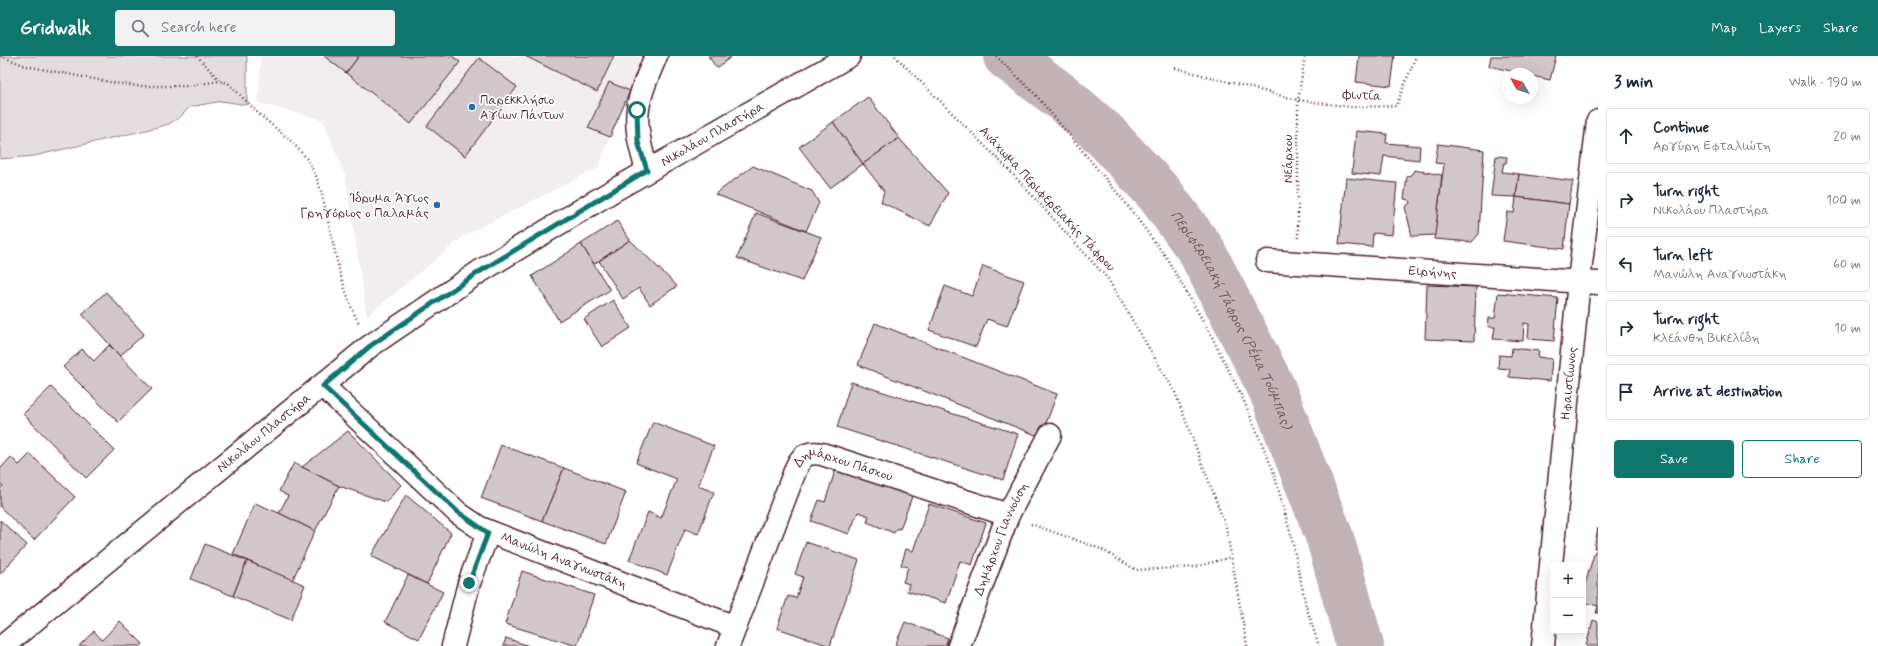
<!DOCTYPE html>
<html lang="en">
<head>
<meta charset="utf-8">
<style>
  :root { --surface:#fff; --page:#f2f2f3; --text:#1f2937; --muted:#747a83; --line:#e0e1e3; --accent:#0f766e }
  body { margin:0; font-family:Mynerve,sans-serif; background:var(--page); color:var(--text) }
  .controls { position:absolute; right:12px; bottom:12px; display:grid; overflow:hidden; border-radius:4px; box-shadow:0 4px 16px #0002 }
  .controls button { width:36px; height:36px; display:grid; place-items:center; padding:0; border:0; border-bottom:1px solid var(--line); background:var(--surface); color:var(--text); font:20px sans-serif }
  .compass { position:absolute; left:1502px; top:12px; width:36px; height:36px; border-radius:50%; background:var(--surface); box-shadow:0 4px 16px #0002; rotate:309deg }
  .stop { position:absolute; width:12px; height:12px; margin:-9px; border:3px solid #0f766e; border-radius:50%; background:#fff }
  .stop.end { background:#0f766e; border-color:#fff; box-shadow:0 1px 4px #0008 }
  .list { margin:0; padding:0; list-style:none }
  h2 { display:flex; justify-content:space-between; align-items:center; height:52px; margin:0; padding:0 16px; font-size:17px }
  h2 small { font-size:13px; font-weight:400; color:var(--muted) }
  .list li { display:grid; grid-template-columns:26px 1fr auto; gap:12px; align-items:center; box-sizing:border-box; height:56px; margin:0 8px 8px; padding:0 8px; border:1px solid var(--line); border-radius:4px }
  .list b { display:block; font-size:15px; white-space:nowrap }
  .list p { margin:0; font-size:13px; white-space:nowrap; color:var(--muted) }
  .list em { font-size:13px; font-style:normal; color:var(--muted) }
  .actions { display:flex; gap:8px; padding:12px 16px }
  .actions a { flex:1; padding:9px 0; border:1px solid var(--accent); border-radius:4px; text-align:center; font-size:14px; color:var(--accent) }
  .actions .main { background:var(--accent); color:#fff }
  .icon { flex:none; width:22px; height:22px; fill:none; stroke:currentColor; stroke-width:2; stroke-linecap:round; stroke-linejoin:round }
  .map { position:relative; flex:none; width:1598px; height:590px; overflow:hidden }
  header { display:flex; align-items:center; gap:24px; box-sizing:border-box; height:56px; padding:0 20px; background:var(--accent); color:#fff }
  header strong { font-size:19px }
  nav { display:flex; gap:22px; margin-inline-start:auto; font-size:14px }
  .search { width:280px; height:36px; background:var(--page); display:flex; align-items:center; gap:10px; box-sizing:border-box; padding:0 14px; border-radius:4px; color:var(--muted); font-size:15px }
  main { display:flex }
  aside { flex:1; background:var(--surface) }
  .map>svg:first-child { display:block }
</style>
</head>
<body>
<header>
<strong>Gridwalk</strong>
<div class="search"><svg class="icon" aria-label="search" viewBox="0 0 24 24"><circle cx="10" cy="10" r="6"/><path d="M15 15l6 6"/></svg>Search here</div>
<nav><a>Map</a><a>Layers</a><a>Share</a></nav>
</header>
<main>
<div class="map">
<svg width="1598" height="590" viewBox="0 0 1598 590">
  <rect width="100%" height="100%" fill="#fff"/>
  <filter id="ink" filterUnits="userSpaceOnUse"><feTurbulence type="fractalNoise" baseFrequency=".025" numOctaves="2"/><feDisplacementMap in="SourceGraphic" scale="8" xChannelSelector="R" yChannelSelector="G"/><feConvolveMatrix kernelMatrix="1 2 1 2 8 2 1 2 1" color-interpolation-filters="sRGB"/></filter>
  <g filter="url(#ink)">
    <polygon fill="#f2eeef" points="261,0 648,0 610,81 598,112 465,179 367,260 345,119 323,64 258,47"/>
    <polygon fill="#e5dee0" stroke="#987e86" points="0,0 247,0 247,49 222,45 190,51 180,61 169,68 146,74 34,100 0,103"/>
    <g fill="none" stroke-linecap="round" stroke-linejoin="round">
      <path stroke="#c1b3b6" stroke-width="48" id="s1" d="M1007,0L1063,42L1104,78L1159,137L1201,194L1272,333L1330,482L1360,590"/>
    </g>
    <g fill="#d2c7cb" stroke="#4a1f2b">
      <polygon points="324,0 359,0 346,17"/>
      <polygon points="359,0 452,0 460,6 411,68 346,17"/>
      <polygon points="525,0 614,0 597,36"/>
      <polygon points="708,0 732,0 717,12"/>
      <polygon points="1359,0 1395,0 1391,30 1356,26"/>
      <polygon points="1491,0 1556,0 1550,24 1532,20 1532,18 1524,18 1489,10"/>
      <polygon points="479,2 517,31 465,100 427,70"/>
      <polygon points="609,26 630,35 610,81 588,72"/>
      <polygon points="868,41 899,82 863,108 833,66"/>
      <polygon points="833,66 863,108 830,132 799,91"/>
      <polygon points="1356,75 1387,78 1386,87 1420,90 1419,104 1384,100 1381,120 1352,117"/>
      <polygon points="899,82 948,137 930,170 881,146 884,135 863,108"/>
      <polygon points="1438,88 1484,94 1479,178 1472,186 1434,183 1444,108 1435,107"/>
      <polygon points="1496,100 1507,101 1506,107 1504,107 1502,116 1519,118 1516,141 1491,140"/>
      <polygon points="753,110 812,135 819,147 806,175 715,138"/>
      <polygon points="1414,114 1442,119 1435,179 1412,180 1405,151 1410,147 1409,144 1404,143 1407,121 1412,118"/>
      <polygon points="1519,118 1573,125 1569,148 1516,141"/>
      <polygon points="1346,122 1397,127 1392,179 1373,177 1372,191 1339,188"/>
      <polygon points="1516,141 1569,148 1564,193 1503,185 1507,156 1514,157"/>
      <polygon points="756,157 821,181 802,225 737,202"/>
      <polygon points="617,165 630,184 594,208 581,188"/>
      <polygon points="630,184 677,230 650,249 639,232 623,243 599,205"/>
      <polygon points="581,188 610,234 559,265 532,220"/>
      <polygon points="983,210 1024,225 1007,270 987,263 976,291 929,274 945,230 972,240"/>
      <polygon points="1427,229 1476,231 1474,285 1425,283"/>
      <polygon points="106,236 144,278 120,300 82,258"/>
      <polygon points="1498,237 1558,242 1554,285 1528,283 1529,268 1524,267 1523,285 1493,283 1495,271 1488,271 1489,262 1495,262"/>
      <polygon points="613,244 631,272 602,291 584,263"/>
      <polygon points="875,267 1057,338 1041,381 858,309"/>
      <polygon points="109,289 152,333 118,366 63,311 82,293 94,305"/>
      <polygon points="1512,292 1539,295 1538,301 1552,303 1550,325 1509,321 1510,313 1498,312 1499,299 1511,300"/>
      <polygon points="851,326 1018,378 1003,424 837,371"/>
      <polygon points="51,331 114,394 86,422 23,358"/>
      <polygon points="653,366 714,390 698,430 714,436 698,478 685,473 667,519 629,504 648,456 661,462 677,423 636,407"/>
      <polygon points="348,375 401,429 386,446 339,430 302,411"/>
      <polygon points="501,389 564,412 542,465 481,442"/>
      <polygon points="30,398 75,441 34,484 0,451 0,432 3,430 0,427 0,413 11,401 19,409"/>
      <polygon points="294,407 339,430 315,475 279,457 288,440 279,435"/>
      <polygon points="564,412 626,436 606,488 542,465"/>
      <polygon points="836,412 913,438 900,473 897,472 894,477 867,466 869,460 858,456 849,478 811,465 819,444 825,446"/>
      <polygon points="406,439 451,477 427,528 371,500"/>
      <polygon points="255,447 279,457 315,475 292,525 233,498"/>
      <polygon points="929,448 986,467 972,509 960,505 946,547 907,535 909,528 903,526 908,511 901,509 906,493 913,495"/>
      <polygon points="0,464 27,489 0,518"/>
      <polygon points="1598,472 1598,492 1594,492"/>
      <polygon points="806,486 859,504 830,590 777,572 788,540 796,542 803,521 795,518"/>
      <polygon points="205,488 247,505 233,540 191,523"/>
      <polygon points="1595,495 1598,496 1598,557 1596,557 1598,550 1583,546 1583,535"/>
      <polygon points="247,505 305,529 291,564 233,540"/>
      <polygon points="522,515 594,539 577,590 505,568"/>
      <polygon points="408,519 443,536 419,583 385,566"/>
      <polygon points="1593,564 1598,566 1598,590 1586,590"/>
      <polygon points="120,565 143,588 141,590 79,590 94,575 102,584"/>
      <polygon points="905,566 948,582 945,590 895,590"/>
      <polygon points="506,582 529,590 503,590"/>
    </g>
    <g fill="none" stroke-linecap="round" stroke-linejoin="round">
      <g stroke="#4a1f2b" stroke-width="25">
        <g id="street">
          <path d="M647,114C631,62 635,49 656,0"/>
          <path id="s2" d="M1267,205L1598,227"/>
          <path id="s3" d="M323,330L458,457L480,472L735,571"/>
          <polyline points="453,590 469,527 488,477"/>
          <path id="s4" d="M728,590L795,415C800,401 806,395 822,398L1008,459"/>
          <path id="s5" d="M959,590L1008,459L1050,379"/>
          <path id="s6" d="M1543,590L1579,225L1598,65"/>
        </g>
      </g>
      <g stroke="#4a1f2b" stroke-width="25">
        <g id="secondary">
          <path id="s7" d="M3,590L370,290L479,216L611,136L849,0"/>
        </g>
      </g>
      <g stroke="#4a1f2b" stroke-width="2.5" stroke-dasharray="1 3" stroke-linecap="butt">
        <polyline points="1,0 26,10 114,27 138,30 188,30 219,25 228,27 259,58 292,86 308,104 316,120 322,138 340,218 352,253 359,268"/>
        <polyline points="197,0 219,24"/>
        <polyline points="895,0 1009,114 1108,223 1175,336 1226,471 1247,590"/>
        <polyline points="996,0 1035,38 1124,145 1166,201 1210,277 1243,343 1273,414 1291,479 1306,550 1319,590"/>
        <polyline points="1175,12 1298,44 1351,51 1396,50 1416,0"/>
        <polyline points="1298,182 1298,44 1305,0"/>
        <polyline points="1031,468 1101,493 1136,514 1195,511 1231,501"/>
      </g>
      <use href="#street" stroke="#fff" stroke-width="22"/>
      <use href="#secondary" stroke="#fff" stroke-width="22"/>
    </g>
  </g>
  <g fill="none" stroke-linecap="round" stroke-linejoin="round" filter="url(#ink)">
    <polyline stroke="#0f766e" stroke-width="5" points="469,527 488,477 458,456 323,330 370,290 479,216 647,114 638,86 637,54"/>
  </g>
  <g fill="#1f6fb2" stroke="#fff" stroke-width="1.5">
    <circle cx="472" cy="51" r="4"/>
    <circle cx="437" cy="149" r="4"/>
  </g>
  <g text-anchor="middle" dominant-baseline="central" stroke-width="3.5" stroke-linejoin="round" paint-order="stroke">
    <g font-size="13" fill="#4a1f2b" stroke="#fff">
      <text transform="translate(1362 40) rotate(2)">Φιντία</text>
      <text stroke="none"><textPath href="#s7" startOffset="877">Νικολάου Πλαστήρα</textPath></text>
      <text transform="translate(1288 103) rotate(-90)">Νεάρχου</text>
      <text transform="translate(1047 143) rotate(47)">Ανάχωμα Περιφερειακής Τάφρου</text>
      <text stroke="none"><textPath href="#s2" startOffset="166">Ειρήνης</textPath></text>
      <text stroke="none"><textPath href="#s6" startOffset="264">Ηφαιστίωνος</textPath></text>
      <text stroke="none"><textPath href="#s7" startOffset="337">Νικολάου Πλαστήρα</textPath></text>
      <text stroke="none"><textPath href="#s4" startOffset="245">Δημάρχου Πάσχου</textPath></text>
      <text stroke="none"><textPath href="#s5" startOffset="115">Δημάρχου Γιαννούση</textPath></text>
      <text stroke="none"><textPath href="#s3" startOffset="302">Μανώλη Αναγνωστάκη</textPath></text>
    </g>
    <g font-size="13" fill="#4a1f2b" stroke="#fff" text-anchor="start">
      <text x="480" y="44">Παρεκκλήσιο<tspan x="480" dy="15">Αγίων Πάντων</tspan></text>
      <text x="429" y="142" text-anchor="end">Ίδρυμα Άγιος<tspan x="429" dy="15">Γρηγόριος ο Παλαμάς</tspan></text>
    </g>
    <g font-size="14" font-style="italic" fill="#74535c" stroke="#fff">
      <text stroke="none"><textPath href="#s1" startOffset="352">Περιφερειακή Τάφρος (Ρέμα Τούμπας)</textPath></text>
    </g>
  </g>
</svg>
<div class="controls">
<button>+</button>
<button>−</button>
</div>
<svg class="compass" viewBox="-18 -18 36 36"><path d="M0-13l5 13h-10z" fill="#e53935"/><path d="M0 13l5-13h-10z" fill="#747a83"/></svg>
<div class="stop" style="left:637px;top:54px"></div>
<div class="stop end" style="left:469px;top:527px"></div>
</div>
<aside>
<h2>3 min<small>Walk · 190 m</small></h2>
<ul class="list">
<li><svg class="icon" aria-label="ahead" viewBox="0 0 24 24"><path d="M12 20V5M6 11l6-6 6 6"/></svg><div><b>Continue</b><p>Αργύρη Εφταλιώτη</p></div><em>20 m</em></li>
<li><svg class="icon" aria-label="right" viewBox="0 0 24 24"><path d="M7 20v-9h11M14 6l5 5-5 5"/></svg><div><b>Turn right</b><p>Νικολάου Πλαστήρα</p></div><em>100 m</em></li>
<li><svg class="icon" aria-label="left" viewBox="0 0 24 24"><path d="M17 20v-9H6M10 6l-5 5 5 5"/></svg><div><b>Turn left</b><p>Μανώλη Αναγνωστάκη</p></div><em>60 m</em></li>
<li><svg class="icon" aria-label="right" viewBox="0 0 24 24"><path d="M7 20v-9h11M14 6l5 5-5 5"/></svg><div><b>Turn right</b><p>Κλεάνθη Βικελίδη</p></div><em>10 m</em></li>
<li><svg class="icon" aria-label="arrive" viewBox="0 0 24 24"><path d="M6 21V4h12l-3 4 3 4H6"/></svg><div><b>Arrive at destination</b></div></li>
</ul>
<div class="actions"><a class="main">Save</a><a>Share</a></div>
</aside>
</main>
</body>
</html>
